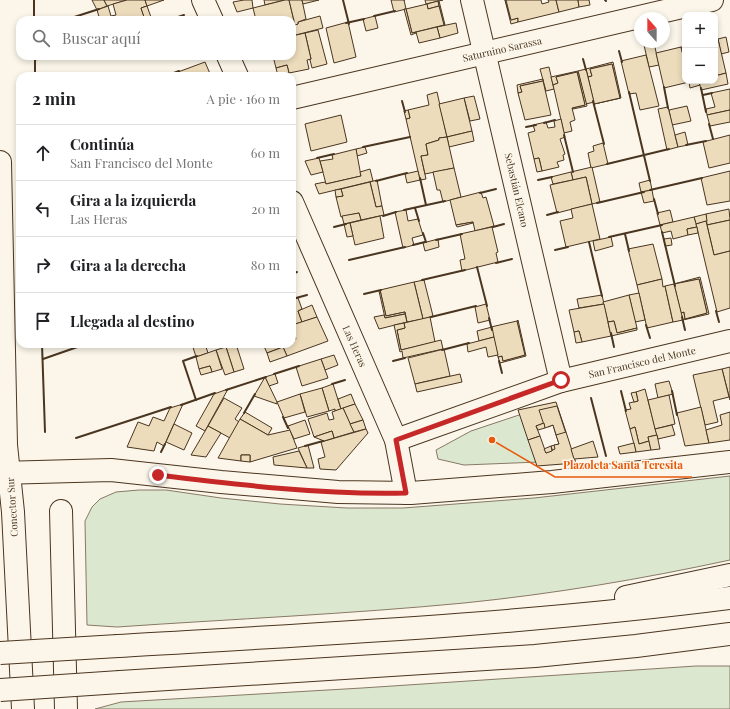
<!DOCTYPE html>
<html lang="es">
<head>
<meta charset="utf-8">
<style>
  :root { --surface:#fff; --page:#f2f2f2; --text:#202124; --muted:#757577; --line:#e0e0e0 }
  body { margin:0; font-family:"Playfair Display",serif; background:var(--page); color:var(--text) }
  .controls { position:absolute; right:12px; top:12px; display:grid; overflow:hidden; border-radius:8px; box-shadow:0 2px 6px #0003 }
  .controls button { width:36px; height:36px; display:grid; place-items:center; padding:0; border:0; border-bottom:1px solid var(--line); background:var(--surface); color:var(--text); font:20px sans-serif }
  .compass { position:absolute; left:634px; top:12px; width:36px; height:36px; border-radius:50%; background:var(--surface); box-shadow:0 2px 6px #0003; rotate:339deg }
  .stop { position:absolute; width:12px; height:12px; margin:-9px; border:3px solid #c62828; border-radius:50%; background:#fff }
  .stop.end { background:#c62828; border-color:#fff; box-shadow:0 1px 4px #0008 }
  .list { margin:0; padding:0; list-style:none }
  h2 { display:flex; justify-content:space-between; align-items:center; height:52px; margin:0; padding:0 16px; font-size:17px }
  h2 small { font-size:13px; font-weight:400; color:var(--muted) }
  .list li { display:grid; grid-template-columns:26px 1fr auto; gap:12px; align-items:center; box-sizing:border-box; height:56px; padding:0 16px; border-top:1px solid var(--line) }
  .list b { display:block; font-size:15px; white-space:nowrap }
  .list p { margin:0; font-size:13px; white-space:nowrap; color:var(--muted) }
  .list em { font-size:13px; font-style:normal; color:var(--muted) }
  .icon { flex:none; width:22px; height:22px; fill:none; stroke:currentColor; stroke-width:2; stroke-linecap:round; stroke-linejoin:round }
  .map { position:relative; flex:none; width:730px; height:709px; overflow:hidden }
  .search { position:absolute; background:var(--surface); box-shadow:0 2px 6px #0003; left:16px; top:16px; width:280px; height:44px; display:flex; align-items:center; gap:10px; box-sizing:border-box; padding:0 14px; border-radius:12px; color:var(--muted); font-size:15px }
  .panel { position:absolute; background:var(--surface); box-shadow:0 2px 6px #0003; left:16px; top:72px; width:280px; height:276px; border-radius:12px }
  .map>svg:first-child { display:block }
</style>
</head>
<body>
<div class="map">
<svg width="730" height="709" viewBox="0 0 730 709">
  <rect width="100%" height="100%" fill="#fbf6e9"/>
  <g fill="#dce7d0" stroke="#887966">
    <polygon points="522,414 539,462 464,465 438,459 436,450 471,431"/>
    <path d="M730,476V560C642,579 553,594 464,603C349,614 233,619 117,627L87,625L85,521L92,507L100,499L116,492L139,490H166L221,498L280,504L347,508H403L534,498Z"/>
    <polygon points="696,666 730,666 730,709 95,709 121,702 362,688"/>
  </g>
  <g fill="#ecdcbc" stroke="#4a3520">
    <polygon points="92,0 104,0 107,6 97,10"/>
    <polygon points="104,0 127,0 107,6"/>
    <polygon points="127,0 145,0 147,6 141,8 145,20 100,20 97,10 108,6 111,16 116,15 113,4"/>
    <polygon points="145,0 164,0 147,6"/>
    <polygon points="244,0 252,0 253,8 237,12 233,2"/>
    <polygon points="264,0 285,0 265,5"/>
    <polygon points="285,0 289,0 295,25 298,24 298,22 320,16 323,28 292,36 292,20 256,20 253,8"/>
    <polygon points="289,0 302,0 306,19 298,22 298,24 295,25"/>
    <polygon points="302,0 319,0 303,4"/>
    <polygon points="391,0 405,0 404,0 406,9 394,12"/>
    <polygon points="425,0 443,0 426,4"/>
    <polygon points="505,0 511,20 518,18 518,22 511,24"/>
    <polygon points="506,0 541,0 542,4 549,2 548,0 556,0 559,12 518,22 518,18 511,20"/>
    <polygon points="556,0 578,0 579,7 559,12"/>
    <polygon points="578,0 589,0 590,5 579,7"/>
    <polygon points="438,1 439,6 428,9 427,4"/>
    <polygon points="438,1 439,1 445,25 444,25"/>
    <polygon points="427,4 428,9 439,6 444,25 412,33 406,9"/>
    <polygon points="147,6 152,20 145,20 141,8"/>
    <polygon points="404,9 406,9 412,33 416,32 416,33 411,35"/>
    <polygon points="375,16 378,28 366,31 363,19"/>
    <polygon points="348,22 356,57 334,63 326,28"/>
    <polygon points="456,23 458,33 440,38 437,27"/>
    <polygon points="437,27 440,38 419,43 416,32"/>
    <polygon points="318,30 327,64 312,68 310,60 311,59 305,33"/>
    <polygon points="305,33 311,59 307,60 309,69 289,73 287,65 276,68 273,56 292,56 292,36"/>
    <polygon points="726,37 729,52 721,54 718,39"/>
    <polygon points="718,39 726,73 715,76 715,40"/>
    <polygon points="654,43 659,65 649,67 644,45"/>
    <polygon points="681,47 685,63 685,81 699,81 700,85 690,88 689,82 664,88 656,53"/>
    <polygon points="681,47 685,47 685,63"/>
    <polygon points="646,55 659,106 640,110 636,93 629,94 621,61"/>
    <polygon points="35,56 56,56 35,60"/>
    <polygon points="205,62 211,76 179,76 178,72"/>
    <polygon points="613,62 621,98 594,104 620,98 612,64 590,69 592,76 588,77 586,69"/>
    <polygon points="612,64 620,98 594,104 588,77 592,76 590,69"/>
    <polygon points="287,65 289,73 278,76 276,68"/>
    <polygon points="549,67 554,89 546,91 540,69"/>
    <polygon points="586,69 594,102 586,104 578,71"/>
    <polygon points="578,71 587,106 573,109 572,108 585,105 577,72 556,77 558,83 553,85 551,77"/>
    <polygon points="577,72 585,105 572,108 575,120 570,122 572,131 564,133 553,85 558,83 556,77"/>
    <polygon points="726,73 728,84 701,90 699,81 715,81 715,76"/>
    <polygon points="543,79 543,81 520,86 522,92 518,93 517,85"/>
    <polygon points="543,81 551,115 525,120 518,93 522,92 520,86"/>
    <polygon points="730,89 730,110 707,115 706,109 715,107 711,93"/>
    <polygon points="437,92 447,137 439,138 439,140 426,144 428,155 421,156 426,179 420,180 406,119 410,118 408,110 429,105 427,95"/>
    <polygon points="474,96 480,119 470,121 464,98"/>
    <polygon points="464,98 472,131 447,137 439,104"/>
    <polygon points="687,106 691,121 672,125 669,110"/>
    <polygon points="668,107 678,147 667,150 658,109"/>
    <polygon points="408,110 410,118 406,119 404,111"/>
    <polygon points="730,110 730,122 710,126 707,115"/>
    <polygon points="341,115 347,142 311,151 305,124"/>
    <polygon points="561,119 565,137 560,139 565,154 563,155 564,160 557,162 559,167 542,171 539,158 534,159 528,133 535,131 533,125 546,122 548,128 555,127 554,121"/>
    <polygon points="472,131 474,141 449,147 447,137"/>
    <polygon points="685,132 688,145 678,147 675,135"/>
    <polygon points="730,135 730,163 709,168 703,142"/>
    <polygon points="447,137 454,168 425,174 421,156 428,155 426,144 439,140 439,138"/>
    <polygon points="603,143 608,164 591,168 588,153 594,151 593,146"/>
    <polygon points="365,147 367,153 357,156 356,149"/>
    <polygon points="356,149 361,176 326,184 320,161 333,159 332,155"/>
    <polygon points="319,158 323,172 311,175 305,161"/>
    <polygon points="539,158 542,171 537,172 534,159"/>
    <polygon points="592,167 600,202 592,204 586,177 573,180 571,172"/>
    <polygon points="454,168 461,197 443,202 440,190 437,190 433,172"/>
    <polygon points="370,169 373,181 319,194 315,184 325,182 326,184 361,176 360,172"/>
    <polygon points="418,171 420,180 407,183 405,174"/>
    <polygon points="730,171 730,201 707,205 701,178"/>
    <polygon points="571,172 573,180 553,184 551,177"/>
    <polygon points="586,177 592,204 557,213 550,185"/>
    <polygon points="377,180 382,206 376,207 370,182"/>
    <polygon points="650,180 652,190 641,192 639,183"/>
    <polygon points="370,182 376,207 382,206 384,215 361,220 359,213 341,217 336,197 343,196 341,189"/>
    <polygon points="341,189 343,196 336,197 335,190"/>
    <polygon points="652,190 654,201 644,203 641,192"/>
    <polygon points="481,192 483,198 486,197 494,226 475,231 473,222 456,225 450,200"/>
    <polygon points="592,204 600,239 566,247 560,221 573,218 571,209"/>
    <polygon points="729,209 730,220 707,225 706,214"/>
    <polygon points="406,210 408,221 418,219 423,235 412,238 414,245 403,248 395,212"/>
    <polygon points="670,210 673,222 660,225 657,213"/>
    <polygon points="359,213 361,220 344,224 342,216"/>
    <polygon points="706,214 707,221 696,224 694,217"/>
    <polygon points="380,216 384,238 355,245 350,223"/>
    <polygon points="694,217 697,227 687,229 688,235 673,239 671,231 662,233 660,225"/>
    <polygon points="730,220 730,251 714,255 707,225"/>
    <polygon points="706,221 714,255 730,251 730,308 717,312 696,224"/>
    <polygon points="473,222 473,223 457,227 456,225"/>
    <polygon points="350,223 353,236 347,237 344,224"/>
    <polygon points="492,227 498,252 496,253 498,262 462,271 460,260 465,259 460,234"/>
    <polygon points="697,227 698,233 688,235 687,229"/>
    <polygon points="611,237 613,246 595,251 593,241"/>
    <polygon points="671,238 672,245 665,246 664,239"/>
    <polygon points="438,239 439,247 425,251 423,243"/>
    <polygon points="653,244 662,279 637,285 628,249"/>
    <polygon points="700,277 709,314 683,320 681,313 684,312 685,319 707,313 699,279 674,284"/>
    <polygon points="662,279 663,287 665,286 673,322 647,328 637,285"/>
    <polygon points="699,279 707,313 685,319 684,312 681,313 674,284"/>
    <polygon points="424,280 433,316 423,319 414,282"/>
    <polygon points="414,282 423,319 407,322 405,312 386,316 380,290"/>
    <polygon points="674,284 683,320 673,322 665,286"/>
    <polygon points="380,290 386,316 405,312 405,314 385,318 379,291"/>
    <polygon points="639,293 645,320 635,322 629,295"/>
    <polygon points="602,295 604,304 579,308 577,299"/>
    <polygon points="629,295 637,328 617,333 614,321 608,322 603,302"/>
    <polygon points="298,298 302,309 298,311 302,322 292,325 292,300"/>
    <polygon points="486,304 490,320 478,323 475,307"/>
    <polygon points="604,304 611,336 582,342 579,331 574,332 569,310"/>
    <polygon points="312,305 317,317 302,322 298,311"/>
    <polygon points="405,314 407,322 379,329 374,317 384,315 385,318"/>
    <polygon points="317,317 328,341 287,356 283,347 267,353 263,344 292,344 292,337 293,339 296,339 292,325"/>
    <polygon points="430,317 435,342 401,350 397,330 405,328 404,323"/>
    <polygon points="518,320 526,356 500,363 498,357 502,356 503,361 525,355 517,321"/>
    <polygon points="517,321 525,355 503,361 502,356 498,357 491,327"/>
    <polygon points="614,321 617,333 637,328 637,330 611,336 608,322"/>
    <polygon points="404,323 405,328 397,330 401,350 441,340 443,349 403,358 402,351 400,352 394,325"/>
    <polygon points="492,327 494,337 479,341 477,331"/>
    <polygon points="579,331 582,342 576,343 574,332"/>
    <polygon points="494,337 498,355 488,357 486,347 468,352 467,344"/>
    <polygon points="192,344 205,344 208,353 196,357"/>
    <polygon points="236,344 244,369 234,372 226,347"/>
    <polygon points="226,347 234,372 225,375 216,350"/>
    <polygon points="283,347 287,356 270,362 267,353"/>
    <polygon points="444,349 450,376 415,384 408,358"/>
    <polygon points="216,350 222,369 212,372 210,366 199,369 196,357"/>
    <polygon points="334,355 338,365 325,370 321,359"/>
    <polygon points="321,359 328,378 302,386 296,367"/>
    <polygon points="210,366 212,372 201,375 199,369"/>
    <polygon points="730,367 730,400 722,369"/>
    <polygon points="722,369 729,397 713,401 718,422 705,425 693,375"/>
    <polygon points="275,374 278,383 269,386 265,377"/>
    <polygon points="460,374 462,382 417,392 415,384"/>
    <polygon points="265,377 277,402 277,404 254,396"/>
    <polygon points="669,381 673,394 658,398 655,384"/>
    <polygon points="333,384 341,409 335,411 335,409 329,411 322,388"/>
    <polygon points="322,388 329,411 307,417 300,394"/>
    <polygon points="228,389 205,431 196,426 214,394"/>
    <polygon points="645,389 657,435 648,437 649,441 639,444 635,427 630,429 625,410 631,409 629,403 638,401 636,392"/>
    <polygon points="636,392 638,401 634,402 631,393"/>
    <polygon points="300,394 305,412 284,418 277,402"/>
    <polygon points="351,394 355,404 341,409 338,399"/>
    <polygon points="669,395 675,424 655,429 648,400"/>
    <polygon points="224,398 242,408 235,419 239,422 230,438 208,426"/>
    <polygon points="556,402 566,432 556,435 553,425 548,427 547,422 536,426 540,436 528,440 518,410"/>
    <polygon points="183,404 164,446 157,442 154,451 127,447 138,422 149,426 153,417 164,421 170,408"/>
    <polygon points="355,404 363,420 350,424 343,408"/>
    <polygon points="557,406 571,449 574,459 556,461 551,446 559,444 553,425 545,428 539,410"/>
    <polygon points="701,407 709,443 685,446 677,413"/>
    <polygon points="343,408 354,432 334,438 332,431 314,437 308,419 327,413 329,420 334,419 332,412"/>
    <polygon points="245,412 272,428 268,435 240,419"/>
    <polygon points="730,412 730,440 709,443 706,430 722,425 720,415"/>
    <polygon points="240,419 268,435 290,430 297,448 250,462 250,455 241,455 241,461 218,458"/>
    <polygon points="305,420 310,434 294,439 288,426"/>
    <polygon points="363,420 366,429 354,432 350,424"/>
    <polygon points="544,423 545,428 538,430 536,426"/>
    <polygon points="174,424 192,433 184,450 166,442"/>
    <polygon points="672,425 675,435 658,439 655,429"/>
    <polygon points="208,426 221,433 206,457 191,455"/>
    <polygon points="635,427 639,444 649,441 651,450 636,452 630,429"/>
    <polygon points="366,429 368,433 336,470 320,469 318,459 325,457 321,442"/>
    <polygon points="332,431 334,438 324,441 314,437"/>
    <polygon points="566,432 576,463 537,466 528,440 540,436 546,453 555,449 554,445 559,444 556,435"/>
    <polygon points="657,435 660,449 651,450 648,437"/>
    <polygon points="593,441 598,457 574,459 571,449"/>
    <polygon points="634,443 636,452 620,454 618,447"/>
    <polygon points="308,445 314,468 307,468 298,448"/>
    <polygon points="551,446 552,451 546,453 544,449"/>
    <polygon points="299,451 307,468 274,465 273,457"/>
    <polygon points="241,455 250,455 250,462 241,461"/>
  </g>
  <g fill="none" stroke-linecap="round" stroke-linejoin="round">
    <g stroke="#4a3520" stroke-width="24">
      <g id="minor">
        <polyline points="203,0 212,20"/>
        <polyline points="472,0 561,381"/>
        <polyline points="228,56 237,76"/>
        <polyline points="292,98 712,0"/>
        <polyline points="292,202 396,440 406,493"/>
        <polyline points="396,440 561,381 730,341"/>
        <polyline points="0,473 111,470 221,482 338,492 411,493 552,482 730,462"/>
        <polyline points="61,511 66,709"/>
      </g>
    </g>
    <g stroke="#4a3520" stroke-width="24">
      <polyline id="major" points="0,162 6,445 13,512 23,709"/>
    </g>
    <g stroke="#4a3520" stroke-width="24">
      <g id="highway">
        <polyline points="626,597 730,575"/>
        <path d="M118,646C322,634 527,624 730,598"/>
        <polyline points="120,682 535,656 636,646 730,634"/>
      </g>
    </g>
    <use href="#minor" stroke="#fbf6e9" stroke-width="22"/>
    <use href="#major" stroke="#fbf6e9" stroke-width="22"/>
    <use href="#highway" stroke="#fbf6e9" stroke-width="22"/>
    <g stroke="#4a3520" stroke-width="24" stroke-linecap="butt">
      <g id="highway-bridge">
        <polyline points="0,653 118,646"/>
        <polyline points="0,690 120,682"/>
      </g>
    </g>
    <use href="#highway-bridge" stroke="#fbf6e9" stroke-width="22"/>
    <g stroke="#4a3520" stroke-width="2">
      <polyline points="34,0 34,20"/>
      <polyline points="343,0 349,24"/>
      <polyline points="605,0 606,1"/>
      <polyline points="374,16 395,11"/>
      <polyline points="65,20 99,9"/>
      <polyline points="169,20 184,15"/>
      <polyline points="346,23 364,19"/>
      <polyline points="619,51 622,62"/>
      <polyline points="35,58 35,76"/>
      <polyline points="583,59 586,70"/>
      <polyline points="166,76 179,71"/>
      <polyline points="664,87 668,108"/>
      <polyline points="701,88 706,112"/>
      <polyline points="629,92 650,181"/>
      <polyline points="703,95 712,93"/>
      <polyline points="402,101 405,112"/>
      <polyline points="593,101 604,144"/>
      <polyline points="544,123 555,120"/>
      <polyline points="709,124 713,139"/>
      <polyline points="526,127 536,125"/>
      <polyline points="564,135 573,172"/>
      <polyline points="686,145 706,141"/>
      <polyline points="363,147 410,137"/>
      <polyline points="317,158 334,154"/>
      <polyline points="607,164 669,149"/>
      <polyline points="420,178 426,205"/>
      <polyline points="538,180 552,177"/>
      <polyline points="376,181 407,173"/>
      <polyline points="650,190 702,178"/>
      <polyline points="480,193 496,189"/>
      <polyline points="654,199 658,214"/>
      <polyline points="597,203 644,192"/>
      <polyline points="415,208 419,221"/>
      <polyline points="404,210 445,201"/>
      <polyline points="547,215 558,212"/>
      <polyline points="383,216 396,212"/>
      <polyline points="334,227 346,224"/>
      <polyline points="493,227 504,224"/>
      <polyline points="662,232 675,286"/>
      <polyline points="423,233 426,242"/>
      <polyline points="625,234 629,251"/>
      <polyline points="609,237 662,225"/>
      <polyline points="436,240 462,234"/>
      <polyline points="589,242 602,296"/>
      <polyline points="413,245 425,242"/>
      <polyline points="555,250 568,247"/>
      <polyline points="349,260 405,247"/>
      <polyline points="496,263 512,259"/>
      <polyline points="477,267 487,306"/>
      <polyline points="292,274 297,272"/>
      <polyline points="422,280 465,270"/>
      <polyline points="364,294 381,290"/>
      <polyline points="296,298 307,295"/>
      <polyline points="716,311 719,322"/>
      <polyline points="431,317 476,306"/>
      <polyline points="682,317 685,330"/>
      <polyline points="489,318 492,330"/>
      <polyline points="646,325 650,338"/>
      <polyline points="611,333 614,347"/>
      <polyline points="42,344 45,432"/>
      <polyline points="442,350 469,343"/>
      <polyline points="43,359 86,344"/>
      <polyline points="393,361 405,358"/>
      <polyline points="499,361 502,373"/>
      <polyline points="274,374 299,366"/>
      <polyline points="332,384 345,380"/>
      <polyline points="226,390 266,377"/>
      <polyline points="621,391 626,411"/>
      <polyline points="672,391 677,415"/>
      <polyline points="591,398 606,456"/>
      <polyline points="196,400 183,361 197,356"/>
      <polyline points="181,405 215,393"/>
      <polyline points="244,413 255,394"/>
      <polyline points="283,417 288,428"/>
      <polyline points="76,438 171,407"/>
      <polyline points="305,446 323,441"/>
      <polyline points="161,452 165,444"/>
    </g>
  </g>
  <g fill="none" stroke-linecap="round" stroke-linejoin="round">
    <path stroke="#c62828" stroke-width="5" d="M158,475C240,485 323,495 406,493L396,440L561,380"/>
  </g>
  <g text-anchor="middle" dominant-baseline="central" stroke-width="3" stroke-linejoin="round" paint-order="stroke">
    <g font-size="10" fill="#4a3520" stroke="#fbf6e9">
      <text transform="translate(502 49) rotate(-13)">Saturnino Sarassa</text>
      <text transform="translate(517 190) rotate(77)">Sebastián Elcano</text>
      <text transform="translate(355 346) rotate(66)">Las Heras</text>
      <text transform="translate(642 362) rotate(-13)">San Francisco del Monte</text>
      <text transform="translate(12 507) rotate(-94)">Conector Sur</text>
    </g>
  </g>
  <path fill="none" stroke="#e8590c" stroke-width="1.5" d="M492 440L555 477H692"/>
  <circle fill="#e8590c" stroke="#fbf6e9" stroke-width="1.5" cx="492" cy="440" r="4"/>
  <g font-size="11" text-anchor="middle" font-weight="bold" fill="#e8590c" stroke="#fbf6e9" stroke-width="3" stroke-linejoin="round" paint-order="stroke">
    <text x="623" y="469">Plazoleta Santa Teresita</text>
  </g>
</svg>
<div class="controls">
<button>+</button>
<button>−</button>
</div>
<svg class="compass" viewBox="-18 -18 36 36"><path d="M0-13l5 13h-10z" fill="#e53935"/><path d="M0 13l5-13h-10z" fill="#757577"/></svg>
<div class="stop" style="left:561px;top:380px"></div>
<div class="stop end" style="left:158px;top:475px"></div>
<div class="search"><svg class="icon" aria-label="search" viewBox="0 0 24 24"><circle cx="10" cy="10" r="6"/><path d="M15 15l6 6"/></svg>Buscar aquí</div>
<section class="panel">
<h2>2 min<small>A pie · 160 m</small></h2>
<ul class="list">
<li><svg class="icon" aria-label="ahead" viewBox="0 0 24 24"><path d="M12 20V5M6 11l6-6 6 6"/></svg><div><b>Continúa</b><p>San Francisco del Monte</p></div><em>60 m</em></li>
<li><svg class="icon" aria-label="left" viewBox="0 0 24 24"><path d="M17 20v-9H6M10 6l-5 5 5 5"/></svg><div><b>Gira a la izquierda</b><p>Las Heras</p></div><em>20 m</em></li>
<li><svg class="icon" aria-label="right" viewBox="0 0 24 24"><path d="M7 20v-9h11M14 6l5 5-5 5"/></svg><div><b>Gira a la derecha</b></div><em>80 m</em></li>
<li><svg class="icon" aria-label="arrive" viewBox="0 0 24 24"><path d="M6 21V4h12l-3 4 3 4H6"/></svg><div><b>Llegada al destino</b></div></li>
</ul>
</section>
</div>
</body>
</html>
